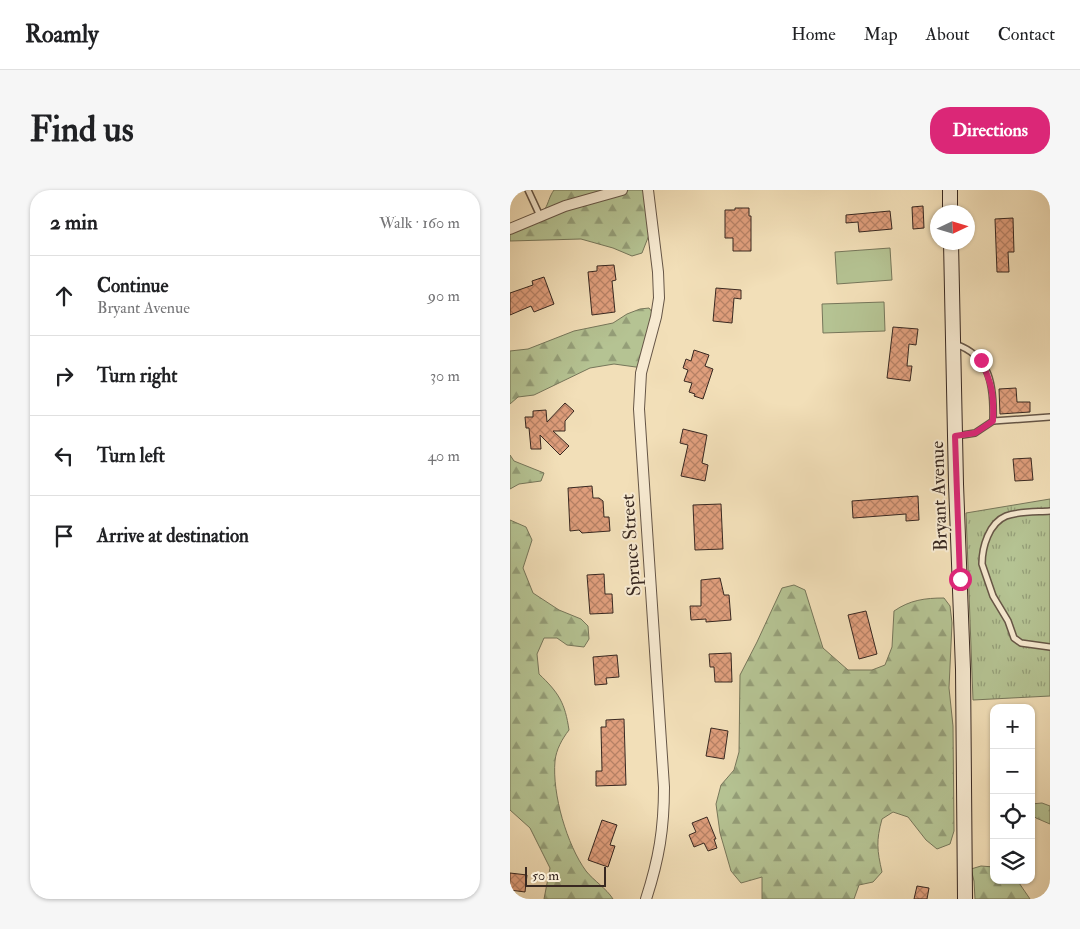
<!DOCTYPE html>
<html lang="en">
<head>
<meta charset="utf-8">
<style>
  :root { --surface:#fff; --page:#f6f6f6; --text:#202124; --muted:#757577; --line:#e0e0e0; --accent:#db2777 }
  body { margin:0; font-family:"IM FELL Double Pica",serif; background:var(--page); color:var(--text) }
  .controls { position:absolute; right:15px; bottom:15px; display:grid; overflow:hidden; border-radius:10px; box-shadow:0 1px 4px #0004 }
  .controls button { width:45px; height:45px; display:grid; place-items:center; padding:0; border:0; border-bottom:1px solid var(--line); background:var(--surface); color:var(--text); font:25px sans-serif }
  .compass { position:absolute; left:420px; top:15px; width:45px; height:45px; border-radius:50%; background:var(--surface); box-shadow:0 1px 4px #0004; rotate:86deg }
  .scale { position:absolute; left:15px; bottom:12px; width:81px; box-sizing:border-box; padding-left:5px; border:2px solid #382821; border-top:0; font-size:14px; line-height:18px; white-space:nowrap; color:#382821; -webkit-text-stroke:4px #f7ead1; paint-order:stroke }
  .stop { position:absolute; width:15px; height:15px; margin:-11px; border:4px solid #db2777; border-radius:50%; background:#fff }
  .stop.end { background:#db2777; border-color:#fff; box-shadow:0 1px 5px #0008 }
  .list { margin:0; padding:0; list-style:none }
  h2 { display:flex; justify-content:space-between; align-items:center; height:65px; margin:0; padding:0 20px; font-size:21px }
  h2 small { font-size:16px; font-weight:400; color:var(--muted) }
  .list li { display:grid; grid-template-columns:32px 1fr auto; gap:15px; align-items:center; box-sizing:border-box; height:80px; padding:0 20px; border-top:1px solid var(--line) }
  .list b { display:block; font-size:19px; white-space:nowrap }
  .list p { margin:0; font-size:16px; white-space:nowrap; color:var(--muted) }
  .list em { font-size:16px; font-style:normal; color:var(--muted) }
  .icon { flex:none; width:28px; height:28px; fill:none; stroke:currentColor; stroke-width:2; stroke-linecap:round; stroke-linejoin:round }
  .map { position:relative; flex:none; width:540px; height:709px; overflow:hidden; border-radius:20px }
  header { display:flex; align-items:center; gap:30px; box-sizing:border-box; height:70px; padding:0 25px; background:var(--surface); border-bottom:1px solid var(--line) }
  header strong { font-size:24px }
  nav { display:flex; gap:28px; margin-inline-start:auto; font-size:18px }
  .intro { display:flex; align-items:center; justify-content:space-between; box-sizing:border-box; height:120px; padding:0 30px }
  h1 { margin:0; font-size:35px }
  .button { padding:12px 22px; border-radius:20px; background:var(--accent); color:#fff; font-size:18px; font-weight:700 }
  main { display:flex; gap:30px; padding:0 30px }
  aside { flex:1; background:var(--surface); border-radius:20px; box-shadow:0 1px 4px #0004 }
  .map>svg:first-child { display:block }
</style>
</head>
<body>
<header>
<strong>Roamly</strong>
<nav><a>Home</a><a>Map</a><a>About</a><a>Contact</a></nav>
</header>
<div class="intro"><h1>Find us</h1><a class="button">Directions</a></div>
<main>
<aside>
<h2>2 min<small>Walk · 160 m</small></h2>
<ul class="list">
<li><svg class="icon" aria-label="ahead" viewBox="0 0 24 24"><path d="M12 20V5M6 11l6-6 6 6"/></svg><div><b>Continue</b><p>Bryant Avenue</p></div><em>90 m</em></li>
<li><svg class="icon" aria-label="right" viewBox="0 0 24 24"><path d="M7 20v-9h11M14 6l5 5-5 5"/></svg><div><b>Turn right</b></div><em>30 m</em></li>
<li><svg class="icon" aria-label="left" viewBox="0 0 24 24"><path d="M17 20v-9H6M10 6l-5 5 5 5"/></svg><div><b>Turn left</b></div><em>40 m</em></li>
<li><svg class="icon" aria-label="arrive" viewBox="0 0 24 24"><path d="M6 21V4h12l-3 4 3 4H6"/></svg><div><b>Arrive at destination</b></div></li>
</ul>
</aside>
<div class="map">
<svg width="540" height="709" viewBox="0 0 540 709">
  <defs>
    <pattern id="grass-tufts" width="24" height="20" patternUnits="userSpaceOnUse" patternTransform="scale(1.25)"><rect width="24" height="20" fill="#b5c393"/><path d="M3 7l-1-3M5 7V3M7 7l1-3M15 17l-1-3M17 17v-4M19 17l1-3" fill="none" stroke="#949e78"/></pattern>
    <pattern id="forest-firs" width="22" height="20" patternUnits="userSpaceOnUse" patternTransform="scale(1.25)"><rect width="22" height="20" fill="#b5c393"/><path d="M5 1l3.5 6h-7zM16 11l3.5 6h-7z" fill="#949e78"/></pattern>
    <pattern id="building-cross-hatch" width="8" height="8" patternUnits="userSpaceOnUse" patternTransform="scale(1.25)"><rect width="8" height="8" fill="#df9e7c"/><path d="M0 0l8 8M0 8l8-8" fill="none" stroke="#b68165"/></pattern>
  </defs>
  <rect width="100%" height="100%" fill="#f2dfb8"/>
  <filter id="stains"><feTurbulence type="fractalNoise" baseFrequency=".004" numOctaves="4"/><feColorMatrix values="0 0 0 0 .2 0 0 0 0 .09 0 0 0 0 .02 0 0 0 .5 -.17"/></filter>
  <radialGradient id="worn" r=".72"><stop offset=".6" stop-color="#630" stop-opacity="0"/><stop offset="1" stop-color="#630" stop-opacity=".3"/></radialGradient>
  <polygon fill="url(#grass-tufts)" stroke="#76765a" points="540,309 540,506 463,510 456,323"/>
  <g fill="url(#forest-firs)" stroke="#76765a">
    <path d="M44,0H139V45L132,63L122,66L103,58L71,49L0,51V39C12,35 30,31 35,19C39,12 39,7 44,0Z"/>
    <polygon points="139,118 146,127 133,178 104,174 80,178 24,205 8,207 0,214 0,161 18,159 64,141 103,133 117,124 130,119"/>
    <polygon points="0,265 4,271 34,283 31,291 9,294 0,299"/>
    <path d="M0,330L16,337L22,350L13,378L23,403L49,420L71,429L78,436L79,449L74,457L57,455L47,448H34L27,464L29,484C49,503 55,513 59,540C52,549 46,560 45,571C42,604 57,655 76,681C84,691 96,698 103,709H34L40,678L20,638L0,620Z"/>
    <path d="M284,395L295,400L313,458L338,480H362L375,475L382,457L384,421C400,410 415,408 434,408L440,416L442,433L439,498L443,536L444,641L440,654L427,659L416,650L398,627L383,622L372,629C366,651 367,660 372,682L363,692L349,695L344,709H252V687L231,693L221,681L210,643L206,614L211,595L224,580L229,562L230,485L247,452L272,398Z"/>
    <polygon points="532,613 540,616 540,634 526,628 521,623 521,614"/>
    <polygon points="471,676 484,677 484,690 507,690 520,709 465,709 464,691 461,679"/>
  </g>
  <g fill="#b5c393" stroke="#76765a">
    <polygon points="380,58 382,90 327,94 325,62"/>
    <polygon points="374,112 375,141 313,143 312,114"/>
  </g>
  <g fill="url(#building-cross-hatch)" stroke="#382821">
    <polygon points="413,16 414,38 403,39 402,17"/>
    <polygon points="225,18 239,18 239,26 241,26 241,61 223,61 223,48 215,48 215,20 225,20"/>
    <polygon points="380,21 382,39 349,42 348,32 336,33 336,25"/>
    <polygon points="503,28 504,62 498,62 499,82 487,82 485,29"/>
    <polygon points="104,75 106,90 102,91 105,122 82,125 78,82 87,81 87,76"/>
    <polygon points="34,87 44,114 24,122 21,116 0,125 0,103 23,95 22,91"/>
    <polygon points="206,98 231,100 231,109 224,108 222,133 203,131"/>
    <polygon points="383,137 408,139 406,155 399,154 397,176 402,176 400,191 377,188"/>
    <polygon points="184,160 199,165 195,176 203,179 193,209 184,206 185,204 179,202 182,193 174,191 178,180 173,178 176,169 181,171"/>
    <polygon points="506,198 507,212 520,212 520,222 490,224 489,199"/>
    <polygon points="55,213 64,221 55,231 55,241 43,241 59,256 50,265 30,245 31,259 21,259 19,238 16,238 15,227 23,227 23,221 36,220 37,232"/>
    <polygon points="173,239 197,245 192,273 198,275 195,291 171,286 178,255 170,253"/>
    <polygon points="521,268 523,290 505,291 503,269"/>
    <polygon points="82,296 83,308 89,308 93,311 94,327 99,327 100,341 72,343 69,340 60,341 58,298"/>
    <polygon points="408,306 409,330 396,331 396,324 343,328 342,311"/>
    <polygon points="211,314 213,359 185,360 183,315"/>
    <polygon points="94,384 95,404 102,404 103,423 80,424 77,385"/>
    <polygon points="210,388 214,405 219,405 221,430 196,432 196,429 181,430 180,416 191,416 191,390"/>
    <polygon points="356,421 367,464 349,469 338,425"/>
    <polygon points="221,463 222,492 205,492 204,477 200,477 199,464"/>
    <polygon points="107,465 109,487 96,488 97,494 85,495 83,467"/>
    <polygon points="114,529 116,595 86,596 86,581 92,581 91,537 96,537 96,530"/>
    <polygon points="201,538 218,541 214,569 196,566"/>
    <polygon points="197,627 206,649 204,649 207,658 198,661 194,653 184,657 179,645 186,642 182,633"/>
    <polygon points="92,630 107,635 100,655 105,656 98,677 78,670"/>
    <polygon points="0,683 17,685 15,702 0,700"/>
    <polygon points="407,696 419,698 417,709 404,709"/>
  </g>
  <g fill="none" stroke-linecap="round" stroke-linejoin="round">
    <g stroke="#665647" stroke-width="8">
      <g id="service">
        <polyline points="18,0 30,26"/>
        <path d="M445,154C481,166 484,197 483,231"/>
        <polyline points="446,246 465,243 483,231 540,227"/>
        <path d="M540,321C527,322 509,321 496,326C479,333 472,357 472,374L483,406L498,431L504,448L511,453L540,457"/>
      </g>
    </g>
    <g stroke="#665647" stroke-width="12">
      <g id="minor">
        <polyline points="0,39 55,16 112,0"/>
        <path d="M136,709C149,669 154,639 154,597L129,219L131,183L146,127L149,108L148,82L138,0"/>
      </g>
    </g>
    <g stroke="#382821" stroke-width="16">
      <g id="secondary">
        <polyline points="440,0 440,22"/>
        <polyline points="441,52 446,294 453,479 455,709"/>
      </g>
    </g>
    <use href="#service" stroke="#f7ead1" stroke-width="5"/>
    <use href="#minor" stroke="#f7ead1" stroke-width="10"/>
    <use href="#secondary" stroke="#f7ead1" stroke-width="14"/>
  </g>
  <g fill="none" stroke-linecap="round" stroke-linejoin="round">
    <path stroke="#db2777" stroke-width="6" d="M450,389L445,246L465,243L483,231C484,204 482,194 471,170"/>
  </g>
  <g text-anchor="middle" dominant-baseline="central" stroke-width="4" stroke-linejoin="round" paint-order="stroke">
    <g font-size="19" fill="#382821" stroke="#f7ead1">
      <text transform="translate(429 306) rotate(-92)">Bryant Avenue</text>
      <text transform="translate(121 355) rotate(-94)">Spruce Street</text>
    </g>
  </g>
  <rect width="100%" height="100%" filter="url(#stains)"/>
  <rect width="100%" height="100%" fill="url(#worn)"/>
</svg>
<div class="controls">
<button>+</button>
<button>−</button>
<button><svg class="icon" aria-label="locate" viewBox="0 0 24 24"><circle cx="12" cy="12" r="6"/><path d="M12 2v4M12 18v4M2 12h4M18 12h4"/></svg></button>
<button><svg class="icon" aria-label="layers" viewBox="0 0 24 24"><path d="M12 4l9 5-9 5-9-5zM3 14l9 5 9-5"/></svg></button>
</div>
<svg class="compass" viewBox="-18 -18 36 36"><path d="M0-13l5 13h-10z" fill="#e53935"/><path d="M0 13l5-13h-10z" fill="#757577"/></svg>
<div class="scale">50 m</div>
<div class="stop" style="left:450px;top:389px"></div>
<div class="stop end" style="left:471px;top:170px"></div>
</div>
</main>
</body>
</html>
